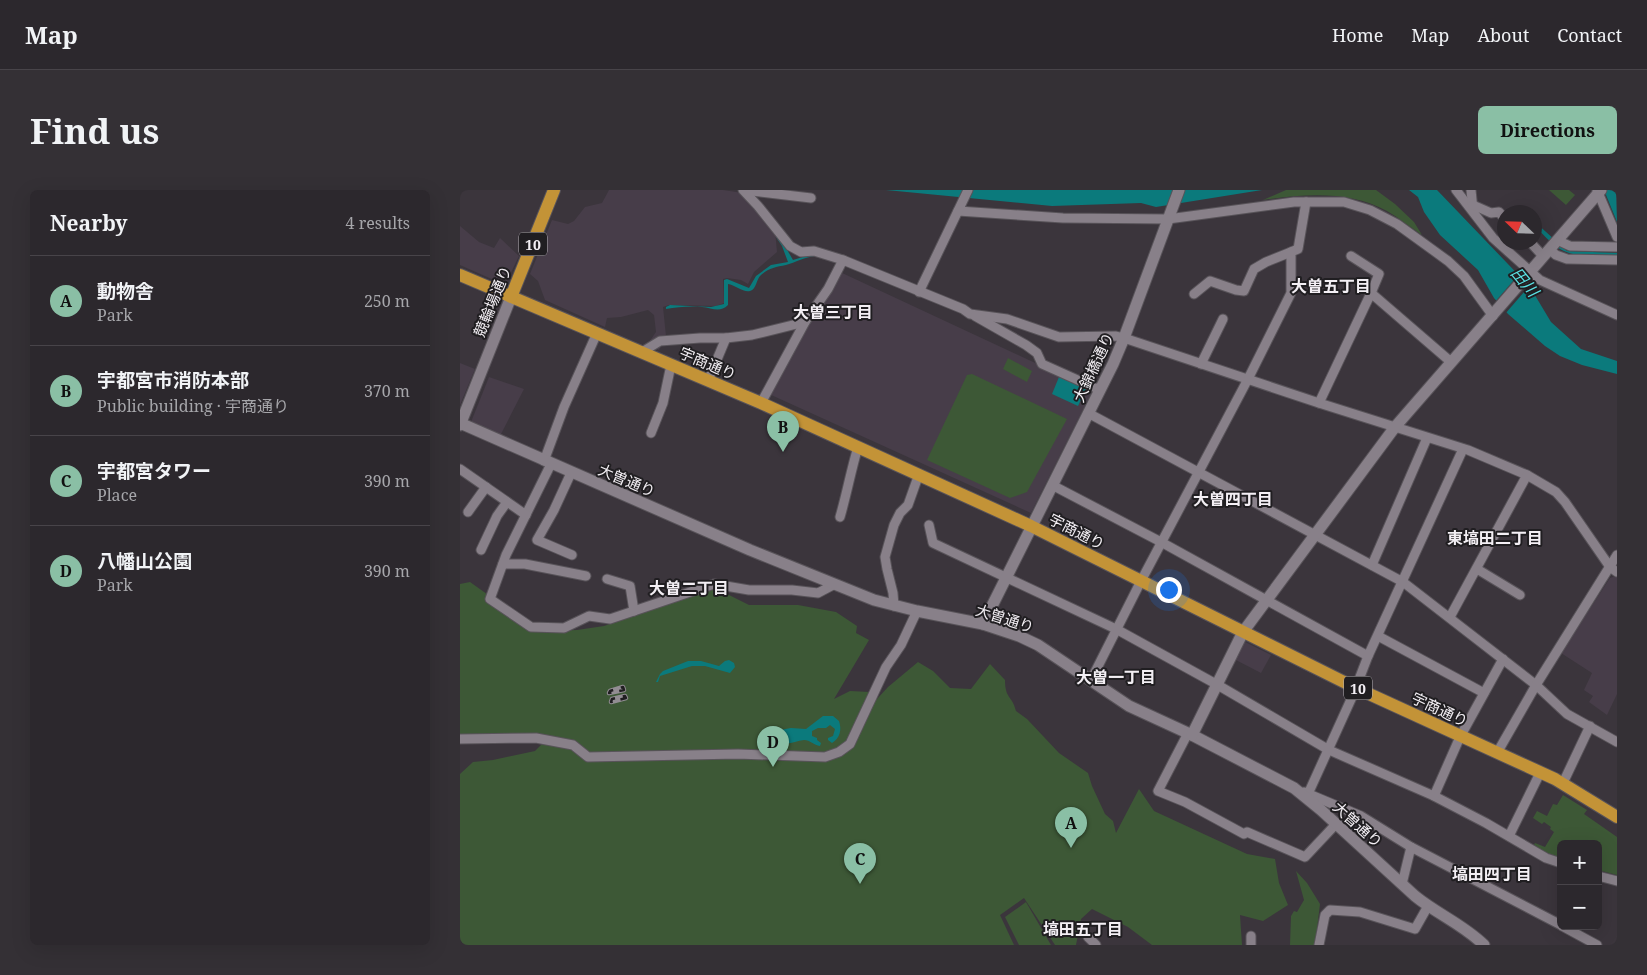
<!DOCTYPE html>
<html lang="en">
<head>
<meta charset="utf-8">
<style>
  :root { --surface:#2c282d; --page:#343035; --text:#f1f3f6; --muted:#a6a6aa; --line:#484449; --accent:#8abfa5 }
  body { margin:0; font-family:"Noto Serif","Noto Sans JP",serif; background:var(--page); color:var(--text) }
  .controls { position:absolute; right:15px; bottom:15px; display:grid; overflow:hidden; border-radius:8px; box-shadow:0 5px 20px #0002 }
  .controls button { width:45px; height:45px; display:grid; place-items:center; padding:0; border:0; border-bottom:1px solid var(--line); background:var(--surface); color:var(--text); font:25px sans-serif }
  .compass { position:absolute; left:1037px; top:15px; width:45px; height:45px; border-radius:50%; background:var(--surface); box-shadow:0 5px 20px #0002; rotate:293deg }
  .you { position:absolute; left:708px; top:399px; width:18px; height:18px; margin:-12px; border:4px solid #fff; border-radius:50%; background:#1a73e8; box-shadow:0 0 0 8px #1a73e833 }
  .badge { display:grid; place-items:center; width:32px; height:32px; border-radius:50%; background:var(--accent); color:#111; font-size:16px; font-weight:700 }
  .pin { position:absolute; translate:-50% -41px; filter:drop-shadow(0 1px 2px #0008) }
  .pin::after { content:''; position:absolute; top:26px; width:18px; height:15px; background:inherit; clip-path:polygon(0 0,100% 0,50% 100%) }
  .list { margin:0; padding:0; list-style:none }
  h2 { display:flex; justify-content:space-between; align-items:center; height:65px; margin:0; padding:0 20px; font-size:21px }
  h2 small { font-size:16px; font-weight:400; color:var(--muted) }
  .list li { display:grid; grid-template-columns:32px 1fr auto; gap:15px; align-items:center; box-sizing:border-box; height:90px; padding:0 20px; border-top:1px solid var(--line) }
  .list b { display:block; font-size:19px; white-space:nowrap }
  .list p { margin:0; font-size:16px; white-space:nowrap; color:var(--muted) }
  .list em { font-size:16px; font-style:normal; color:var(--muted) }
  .map { position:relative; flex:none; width:1157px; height:755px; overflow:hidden; border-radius:8px }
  header { display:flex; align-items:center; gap:30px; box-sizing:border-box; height:70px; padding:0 25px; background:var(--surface); border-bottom:1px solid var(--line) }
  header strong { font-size:24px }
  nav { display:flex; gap:28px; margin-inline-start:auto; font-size:18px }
  .intro { display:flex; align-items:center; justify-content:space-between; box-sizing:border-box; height:120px; padding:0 30px }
  h1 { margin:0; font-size:35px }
  .button { padding:12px 22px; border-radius:8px; background:var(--accent); color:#111; font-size:18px; font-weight:700 }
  main { display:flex; gap:30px; padding:0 30px }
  aside { flex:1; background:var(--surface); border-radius:8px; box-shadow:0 5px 20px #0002 }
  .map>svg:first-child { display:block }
</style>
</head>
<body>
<header>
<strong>Map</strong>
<nav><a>Home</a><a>Map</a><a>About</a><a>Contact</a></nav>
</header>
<div class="intro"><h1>Find us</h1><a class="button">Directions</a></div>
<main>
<aside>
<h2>Nearby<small>4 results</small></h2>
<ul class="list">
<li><span class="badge">A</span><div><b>動物舎</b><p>Park</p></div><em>250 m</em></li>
<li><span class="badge">B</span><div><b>宇都宮市消防本部</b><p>Public building · 宇商通り</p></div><em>370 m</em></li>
<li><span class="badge">C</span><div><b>宇都宮タワー</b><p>Place</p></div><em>390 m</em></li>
<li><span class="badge">D</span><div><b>八幡山公園</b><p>Park</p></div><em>390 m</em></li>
</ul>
</aside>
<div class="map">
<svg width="1157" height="755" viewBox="0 0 1157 755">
  <rect width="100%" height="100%" fill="#3b353c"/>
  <g fill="#473d49">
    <polygon points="149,0 263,0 283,3 315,40 317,62 294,82 288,94 281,90 267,88 263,89 264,113 256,116 209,115 203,117 206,146 199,160 187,155 196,142 194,125 188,120 161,127 147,128 145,137 85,110 78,91 70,84 92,30 108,34 114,31 125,17 142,13"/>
    <polygon points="0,36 19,52 34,58 40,48 59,66 46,93 43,94 0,75"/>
    <polygon points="380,82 633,200 571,323 309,204 346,135"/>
    <polygon points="0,173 15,179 0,215"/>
    <polygon points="29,187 64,199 40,246 11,232"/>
    <polygon points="1156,386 1157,387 1157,504 1147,525 1129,512 1133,506 1124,500 1132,483 1101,463 1150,388"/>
    <polygon points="783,451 811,465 801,483 774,469"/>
  </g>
  <g fill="#3d5836">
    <path d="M826,0H916L935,14L954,32L962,45C950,37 939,28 927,21C889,0 844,4 803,10Z"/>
    <polygon points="1089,0 1109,0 1115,5 1106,15"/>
    <polygon points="548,168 572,181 567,192 543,179"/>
    <polygon points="512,184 607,229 567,302 550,308 467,270 507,185"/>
    <path d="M10,392L79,441L117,440L144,436L255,398L289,415H338L376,422L397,436L396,443L409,450L374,509L390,501L410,502L417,509L428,497L458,472L473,481L490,498L511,499L530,474L545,490C545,509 552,505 556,521L567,529L599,563L628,583L632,596L645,624L653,631L656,643L679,599L694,621L787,664L815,669L819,693L828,715L803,731L780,725L782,755H692L668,737L632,719L621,729L616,755H595L564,708L540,725L554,755H0V584L13,572L33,570L75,561L83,553L85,546L0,547V394Z"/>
    <polygon points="1103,605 1127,620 1124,624 1157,647 1157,685 1138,680 1138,654 1101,654 1101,668 1086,663 1074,655 1075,653 1085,657 1094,642 1090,639 1091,637 1084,632 1082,634 1073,628 1077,621 1087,626 1093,614 1097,615"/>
    <polygon points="836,681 847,693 860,714 855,755 830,755 831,726 834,721 837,722 844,710"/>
    <polygon points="566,712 591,755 559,755 545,727"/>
  </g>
  <g fill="#0b7a7c">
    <polygon points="426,0 802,0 696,17 681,13 592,16"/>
    <polygon points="949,0 977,0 1070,97 1091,132 1121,159 1157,171 1157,184 1122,175 1100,166 1085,156 1048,124 1034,108 1018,80 980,45 964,22 958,7"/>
    <polygon points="1144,0 1156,0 1157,32"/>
    <path d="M1074,31L1107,61L1157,63V67C1142,66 1123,67 1109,63C1095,59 1085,46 1075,36Z"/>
    <path d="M318,44L333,70L346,66L357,65L356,66C344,67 337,72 326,75C316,77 309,78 301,85C296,89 297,99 290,101C284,103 275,95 268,94V115C260,123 252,118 242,117C231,116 217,117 206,119V117L210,115L251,117L264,114V90L267,89L289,98L296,86L311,75L328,72L322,56L316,47Z"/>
    <polygon points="599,187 626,199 618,216 592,204"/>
    <polygon points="269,470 274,473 275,477 270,483 245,476 232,476 200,486 198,492 196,492 200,484 203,481 228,471 241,471 259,476 265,471"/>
    <path d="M363,526H373L379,531C382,540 380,548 372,553L368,550V548L373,546L375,539L370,535L366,538H358L352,541V546L357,548V550L361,553L360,556C354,555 350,550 344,550C334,551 325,558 317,549L320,540L331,538L346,539Z"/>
  </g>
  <polygon fill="#3b353c" points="1060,83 1071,94 1045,124 1035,112"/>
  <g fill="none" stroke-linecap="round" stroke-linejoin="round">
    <g stroke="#585359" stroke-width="11">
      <g id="minor">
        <polyline points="283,0 298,16 330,56 341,62 354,61 383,70 503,119 510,124 547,129 599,147 656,146 664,148 859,213 1008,260 1067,285 1096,302 1105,312 1150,377 1157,382"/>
        <polyline points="284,0 351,8"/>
        <polyline points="996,0 1033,48 1080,90 1157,125"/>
        <polyline points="1011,0 1013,20"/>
        <polyline points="1137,0 1157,47"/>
        <polyline points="1013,15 1031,23 1039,22 1044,28"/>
        <polyline points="498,21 603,28 708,29 834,12 884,12 910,20 937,34 988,71 1004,86 1033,126"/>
        <polyline points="1097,50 1110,56 1157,57"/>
        <polyline points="1070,52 1083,66"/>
        <polyline points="1089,59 1096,65 1107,69 1157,70"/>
        <polyline points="891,66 919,84 911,103"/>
        <polyline points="459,102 508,0"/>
        <polyline points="734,104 750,91 776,100 784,101 794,79 806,72 831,62"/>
        <polyline points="515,126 566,155 577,163 582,174 640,200"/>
        <polyline points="182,162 200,151 240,148 266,148 292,145 345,132"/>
        <polyline points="741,174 763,129"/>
        <polyline points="248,191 266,148"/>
        <polyline points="301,213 345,132 368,99 383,70"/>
        <polyline points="859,213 911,103 991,172"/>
        <polyline points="628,223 943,392 1076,495 1107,524 1157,552"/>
        <polyline points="191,243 203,213 211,175"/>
        <polyline points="84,271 104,217 137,143"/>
        <polyline points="91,274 46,365 30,409 71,437 104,438 129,426 150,429 254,394 289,400 332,400 358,403 375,394"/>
        <polyline points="0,279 66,325"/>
        <polyline points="111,283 94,320 77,350 112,365"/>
        <polyline points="592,295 701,352 908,466"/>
        <polyline points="8,322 26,297"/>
        <path d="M380,327C387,303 391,280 398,257"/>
        <polyline points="469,335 473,353 656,439 756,494 869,560 974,606 1026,633 1086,668 1101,673"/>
        <polyline points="21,360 37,326 47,312"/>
        <polyline points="43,374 65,374 126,386"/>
        <polyline points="912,375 967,248"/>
        <polyline points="1017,379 1060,405"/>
        <polyline points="147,389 170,396 174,421"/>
        <polyline points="434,416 433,403 427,379 425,367 434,335 440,323 448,315 459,284"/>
        <polyline points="990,427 1067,285"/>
        <polyline points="918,446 1024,503"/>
        <polyline points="631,490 681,391 788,189 831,103 831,62 838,59 846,12"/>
        <polyline points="728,543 698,601 725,612 784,644 787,642 845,667 876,634"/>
        <polyline points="0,549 76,548 113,555 128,567 278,564 365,567 379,562 390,554 426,477 441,455 457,421"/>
        <polyline points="1037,563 1076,495 1157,365"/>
        <polyline points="1103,593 1130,536"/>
        <polyline points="844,602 901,626 951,657 1101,735"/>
        <polyline points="848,604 893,505 908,466 1003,259"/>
        <polyline points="974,606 1000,547 1043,469"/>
        <polyline points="1049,646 1080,583"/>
        <polyline points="1138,686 1157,691"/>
        <polyline points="942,694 951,657"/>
        <polyline points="1102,736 1137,755"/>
        <polyline points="791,746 791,755"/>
        <polyline points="628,747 636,755"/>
        <polyline points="859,755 865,725 870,720 900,722 955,739 968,716"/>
      </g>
    </g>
    <g stroke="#585359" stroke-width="13">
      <g id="tertiary">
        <path d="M0,233L290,360L414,410L457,421L523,434L559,446L578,455L669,516L732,545L834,598L861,620L955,706C977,724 1004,735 1024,755"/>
        <polyline points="0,235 51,107"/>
        <polyline points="523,434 653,174 664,148 719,0"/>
        <polyline points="732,545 783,442 935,237 1141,0"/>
      </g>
    </g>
    <g stroke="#585359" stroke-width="14">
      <g id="primary">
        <polyline points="0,85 301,213 571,336 896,498 1095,589 1157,627"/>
        <polyline points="51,107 94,0"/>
      </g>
    </g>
    <use href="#minor" stroke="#888089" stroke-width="9"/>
    <use href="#tertiary" stroke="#888089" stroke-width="11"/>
    <use href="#primary" stroke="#c39337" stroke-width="12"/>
    <g stroke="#928d93" stroke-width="4.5">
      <g id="rail">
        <polygon points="163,497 164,500 149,503 150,501"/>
        <polygon points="165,506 166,508 151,512 152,509"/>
      </g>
    </g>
    <use href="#rail" stroke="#201e21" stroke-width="2.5" stroke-dasharray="8" stroke-linecap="butt"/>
  </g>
  <g text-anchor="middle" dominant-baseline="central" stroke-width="4" stroke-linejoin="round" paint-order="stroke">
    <g fill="#201e21" stroke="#b4b0b5" stroke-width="1">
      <rect x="59" y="42.5" width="28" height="23" rx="4"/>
      <rect x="884" y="486.5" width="28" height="23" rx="4"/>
    </g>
    <g font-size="14" font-weight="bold" fill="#f3eff4">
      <text x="73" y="54">10</text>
      <text x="898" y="498">10</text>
    </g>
    <g font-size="15" fill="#f3eff4" stroke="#201e21">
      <text transform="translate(32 111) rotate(-68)">競輪場通り</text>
      <text transform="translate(248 173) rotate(23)">宇商通り</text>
      <text transform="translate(633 177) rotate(-65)">大錦橋通り</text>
      <text transform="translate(167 290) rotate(23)">大曽通り</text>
      <text transform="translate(617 341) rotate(27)">宇商通り</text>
      <text transform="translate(545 428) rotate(18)">大曽通り</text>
      <text transform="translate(980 519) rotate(25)">宇商通り</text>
      <text transform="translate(898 634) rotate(42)">大曽通り</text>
    </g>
    <g font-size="16" font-style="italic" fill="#5be3e5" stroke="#201e21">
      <text transform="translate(1065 92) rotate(50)">田川</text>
    </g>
    <g font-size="16" font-weight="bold" fill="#f3eff4" stroke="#201e21">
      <text x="871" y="96">大曽五丁目</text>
      <text x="373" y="122">大曽三丁目</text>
      <text x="773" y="309">大曽四丁目</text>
      <text x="1035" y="348">東塙田二丁目</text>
      <text x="229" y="398">大曽二丁目</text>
      <text x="656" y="487">大曽一丁目</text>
      <text x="1032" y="684">塙田四丁目</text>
      <text x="623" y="739">塙田五丁目</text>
    </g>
  </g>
</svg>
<div class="controls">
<button>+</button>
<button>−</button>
</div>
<svg class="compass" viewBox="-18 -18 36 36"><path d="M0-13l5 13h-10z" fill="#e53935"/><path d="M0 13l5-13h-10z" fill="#a6a6aa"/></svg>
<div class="you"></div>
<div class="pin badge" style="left:611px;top:658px">A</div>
<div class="pin badge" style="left:323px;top:262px">B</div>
<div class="pin badge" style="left:400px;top:694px">C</div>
<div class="pin badge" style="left:313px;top:577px">D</div>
</div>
</main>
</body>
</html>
